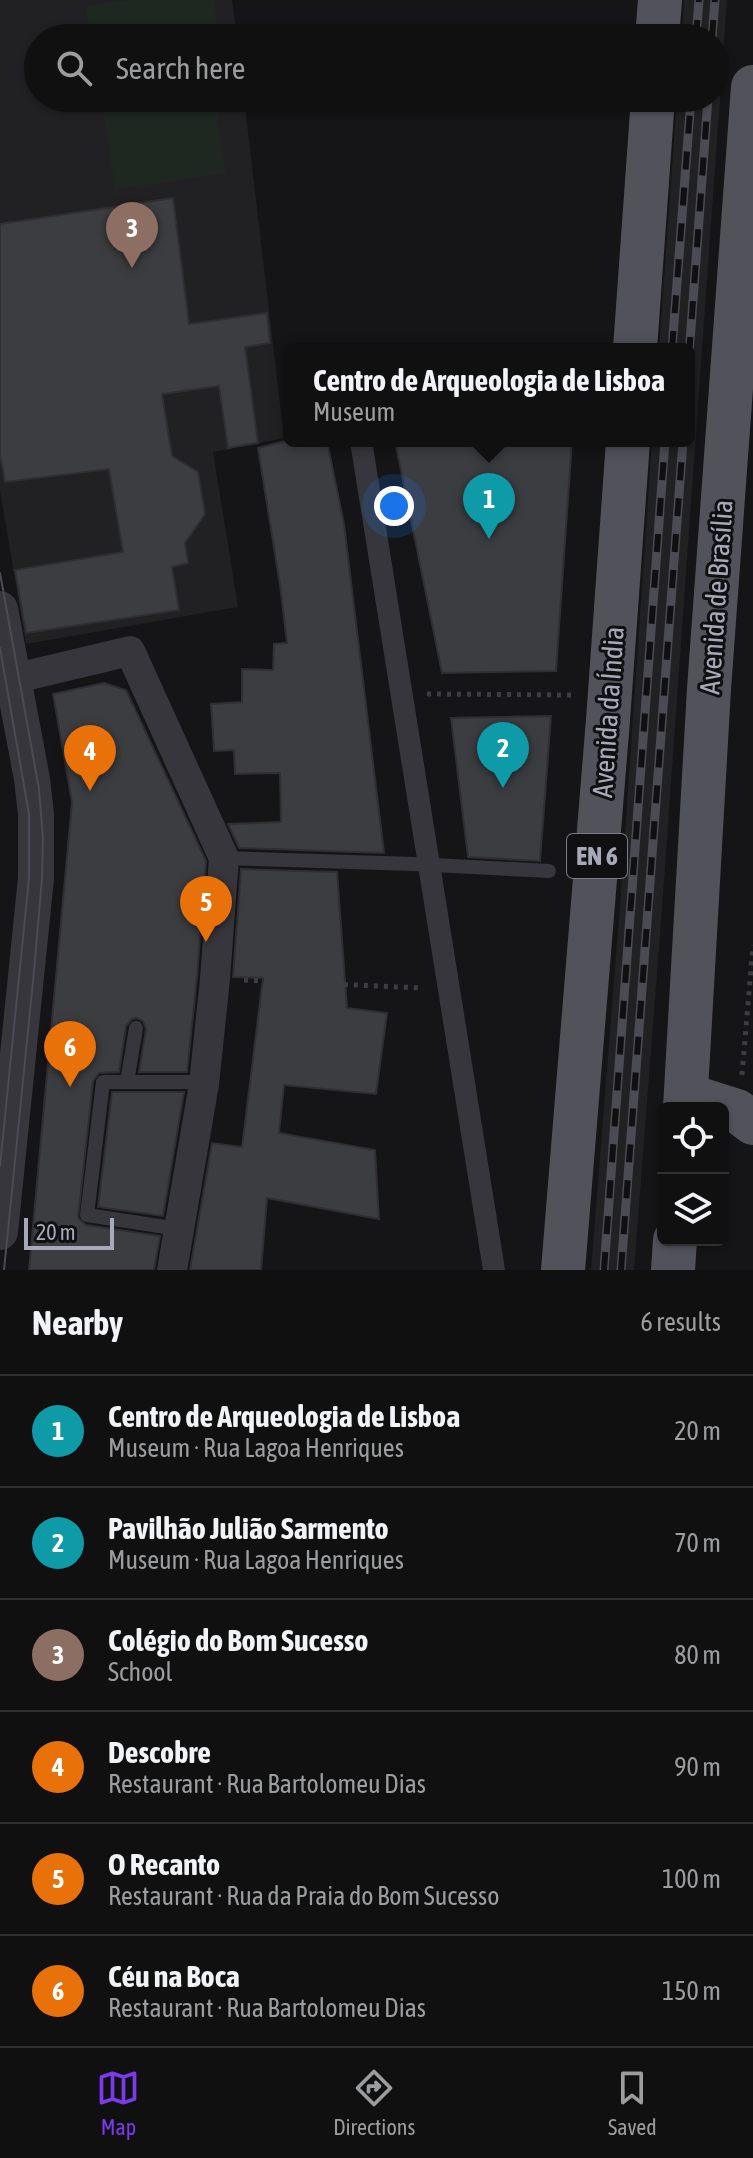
<!DOCTYPE html>
<html lang="en">
<head>
<meta charset="utf-8">
<style>
  :root { --surface:#101011; --page:#19191a; --text:#f1f3f6; --muted:#9c9d9f; --line:#303031; --accent:#7c3aed }
  body { margin:0; font-family:"Asap Condensed",sans-serif; background:var(--page); color:var(--text) }
  .controls { position:absolute; right:24px; bottom:24px; display:grid; overflow:hidden; border-radius:12px; box-shadow:0 2px 6px #0004 }
  .controls button { width:72px; height:72px; display:grid; place-items:center; padding:0; border:0; border-bottom:2px solid var(--line); background:var(--surface); color:var(--text); font:40px sans-serif }
  .scale { position:absolute; left:24px; bottom:20px; width:90px; box-sizing:border-box; padding-left:8px; border:4px solid #a6a9b7; border-top:0; font-size:22px; line-height:28px; white-space:nowrap; color:#a6a9b7; -webkit-text-stroke:6px #101012; paint-order:stroke }
  .you { position:absolute; left:394px; top:506px; width:28px; height:28px; margin:-20px; border:6px solid #fff; border-radius:50%; background:#1a73e8; box-shadow:0 0 0 12px #1a73e833 }
  .badge { display:grid; place-items:center; width:52px; height:52px; border-radius:50%; background:var(--accent); color:#fff; font-size:26px; font-weight:700 }
  .pin { position:absolute; translate:-50% -66px; filter:drop-shadow(0 2px 4px #0008) }
  .pin::after { content:''; position:absolute; top:42px; width:28px; height:24px; background:inherit; clip-path:polygon(0 0,100% 0,50% 100%) }
  .popup { position:absolute; left:283px; top:343px; width:412px; height:104px; box-sizing:border-box; display:grid; place-content:center; border-radius:12px; background:var(--surface); filter:drop-shadow(0 2px 6px #0005); font-size:26px; white-space:nowrap; color:var(--muted) }
  .popup b { font-size:30px; color:var(--text) }
  .popup::after { content:''; position:absolute; left:50%; top:100%; margin-left:-16px; border:16px solid transparent; border-top-color:var(--surface) }
  .list { margin:0; padding:0; list-style:none }
  h2 { display:flex; justify-content:space-between; align-items:center; height:104px; margin:0; padding:0 32px; font-size:34px }
  h2 small { font-size:26px; font-weight:400; color:var(--muted) }
  .list li { display:grid; grid-template-columns:52px 1fr auto; gap:24px; align-items:center; box-sizing:border-box; height:112px; padding:0 32px; border-top:2px solid var(--line) }
  .list b { display:block; font-size:30px; white-space:nowrap }
  .list p { margin:0; font-size:26px; white-space:nowrap; color:var(--muted) }
  .list em { font-size:26px; font-style:normal; color:var(--muted) }
  .icon { flex:none; width:44px; height:44px; fill:none; stroke:currentColor; stroke-width:2; stroke-linecap:round; stroke-linejoin:round }
  .map { position:relative; flex:none; width:753px; height:1270px; overflow:hidden }
  .search { position:absolute; background:var(--surface); box-shadow:0 2px 6px #0004; left:24px; right:24px; top:24px; height:88px; display:flex; align-items:center; gap:20px; box-sizing:border-box; padding:0 28px; border-radius:44px; color:var(--muted); font-size:30px }
  .sheet { height:776px; background:var(--surface) }
  nav { display:flex; justify-content:space-around; align-items:center; box-sizing:border-box; height:112px; border-top:2px solid var(--line); background:var(--surface); font-size:22px; color:var(--muted) }
  nav a { display:grid; justify-items:center; gap:4px }
  nav .on { color:var(--accent) }
  .map>svg:first-child { display:block }
</style>
</head>
<body>
<div class="map">
<svg width="753" height="1270" viewBox="0 0 753 1270">
  <rect width="100%" height="100%" fill="#151517"/>
  <g fill="#212124">
    <polygon points="0,0 232,0 237,38 38,38 38,98 244,98 284,438 213,452 238,607 26,644 0,491"/>
    <polygon points="684,0 727,0 662,909 634,1270 591,1270 620,906 652,441 689,441 689,349 659,349 677,98 715,98 715,38 682,38"/>
  </g>
  <g fill="#1f2721">
    <polygon points="128,0 214,0 219,38 90,38 86,6"/>
    <polygon points="182,98 214,98 226,173 115,190 103,110"/>
  </g>
  <g fill="#3c3d41" stroke="#2f2f33" stroke-width="2">
    <polygon points="173,198 189,324 267,313 270,343 245,347 258,443 228,448 219,386 162,394 172,456 198,472 205,514 185,543 188,563 172,567 179,610 26,633 15,570 123,552 109,469 5,482 0,455 0,224"/>
    <polygon points="285,441 327,441 344,524 384,853 239,848 228,824 281,822 280,773 235,774 234,750 214,751 211,704 242,702 242,669 273,670 274,644 287,643 280,585 258,448"/>
    <polygon points="395,441 572,441 556,671 442,673"/>
    <polygon points="104,683 126,690 206,861 197,977 187,1072 139,1072 146,1029 143,1021 137,1018 132,1019 126,1026 119,1072 99,1073 93,1081 78,1218 86,1225 160,1236 154,1270 29,1270 72,802 53,694"/>
    <polygon points="551,716 540,861 468,857 451,718"/>
    <polygon points="241,869 337,872 347,1008 387,1013 376,1094 284,1085 279,1133 375,1150 379,1219 267,1198 261,1270 190,1270 212,1143 242,1147 263,978 233,977"/>
    <polygon points="112,1092 184,1092 163,1216 98,1207"/>
  </g>
  <g fill="none" stroke-linecap="round" stroke-linejoin="round">
    <g stroke="#3c3d43" stroke-width="5" stroke-dasharray="4 6" stroke-linecap="butt">
      <polyline points="427,694 573,695"/>
      <polyline points="244,980 422,988"/>
      <polyline points="742,1075 753,945"/>
    </g>
    <g stroke="#36363c" stroke-width="14">
      <polyline points="224,858 414,864 549,871"/>
      <polyline points="127,1082 136,1028"/>
      <polyline points="179,1229 87,1215 103,1082 192,1082 204,1084"/>
    </g>
    <polyline stroke="#36363c" stroke-width="22" points="361,441 494,1270"/>
    <polyline stroke="#36363c" stroke-width="30" points="0,682 130,651 224,858 215,979 204,1084 172,1270"/>
    <polyline stroke="#36363c" stroke-width="36" points="0,609 32,779 36,814 36,878 0,1232"/>
    <g stroke="#52525b" stroke-width="44">
      <polyline points="657,38 660,0"/>
      <polyline points="635,349 653,98"/>
      <polyline points="686,1095 737,1111 753,1123"/>
      <polyline points="685,1108 709,689 753,87"/>
      <polyline points="563,1270 608,720 628,441"/>
      <polyline points="673,1270 675,1240"/>
    </g>
    <g stroke="#4b4b53" stroke-width="2">
      <polyline points="0,573 39,789 43,839 42,878 34,971 4,1270"/>
      <polyline points="0,648 29,814 29,878 0,1166"/>
    </g>
    <g stroke="#4b4b53" stroke-width="9">
      <g id="rail">
        <polyline points="696,38 699,0"/>
        <polyline points="712,38 715,0"/>
        <polyline points="672,349 691,98"/>
        <polyline points="689,355 708,98"/>
        <polyline points="604,1270 665,441"/>
        <polyline points="621,1270 683,441"/>
      </g>
    </g>
    <use href="#rail" stroke="#101012" stroke-width="6" stroke-dasharray="18" stroke-linecap="butt"/>
  </g>
  <g text-anchor="middle" dominant-baseline="central" stroke-width="6" stroke-linejoin="round" paint-order="stroke">
    <rect fill="#101012" stroke="#797b86" stroke-width="2" x="567" y="834" width="60" height="44" rx="6"/>
    <g font-size="26" font-weight="bold" fill="#a6a9b7">
      <text x="597" y="856">EN 6</text>
    </g>
    <g font-size="28" fill="#a6a9b7" stroke="#101012">
      <text transform="translate(716 597) rotate(-86)">Avenida de Brasília</text>
      <text transform="translate(608 712) rotate(-86)">Avenida da Índia</text>
    </g>
  </g>
</svg>
<div class="controls">
<button><svg class="icon" aria-label="locate" viewBox="0 0 24 24"><circle cx="12" cy="12" r="6"/><path d="M12 2v4M12 18v4M2 12h4M18 12h4"/></svg></button>
<button><svg class="icon" aria-label="layers" viewBox="0 0 24 24"><path d="M12 4l9 5-9 5-9-5zM3 14l9 5 9-5"/></svg></button>
</div>
<div class="scale">20 m</div>
<div class="you"></div>
<div class="pin badge" style="left:489px;top:539px;background:#0f9aa8">1</div>
<div class="popup"><b>Centro de Arqueologia de Lisboa</b>Museum</div>
<div class="pin badge" style="left:503px;top:788px;background:#0f9aa8">2</div>
<div class="pin badge" style="left:132px;top:268px;background:#8d6e63">3</div>
<div class="pin badge" style="left:90px;top:791px;background:#e8710a">4</div>
<div class="pin badge" style="left:206px;top:942px;background:#e8710a">5</div>
<div class="pin badge" style="left:70px;top:1087px;background:#e8710a">6</div>
<div class="search"><svg class="icon" aria-label="search" viewBox="0 0 24 24"><circle cx="10" cy="10" r="6"/><path d="M15 15l6 6"/></svg>Search here</div>
</div>
<section class="sheet">
<h2>Nearby<small>6 results</small></h2>
<ul class="list">
<li><span class="badge" style="background:#0f9aa8">1</span><div><b>Centro de Arqueologia de Lisboa</b><p>Museum · Rua Lagoa Henriques</p></div><em>20 m</em></li>
<li><span class="badge" style="background:#0f9aa8">2</span><div><b>Pavilhão Julião Sarmento</b><p>Museum · Rua Lagoa Henriques</p></div><em>70 m</em></li>
<li><span class="badge" style="background:#8d6e63">3</span><div><b>Colégio do Bom Sucesso</b><p>School</p></div><em>80 m</em></li>
<li><span class="badge" style="background:#e8710a">4</span><div><b>Descobre</b><p>Restaurant · Rua Bartolomeu Dias</p></div><em>90 m</em></li>
<li><span class="badge" style="background:#e8710a">5</span><div><b>O Recanto</b><p>Restaurant · Rua da Praia do Bom Sucesso</p></div><em>100 m</em></li>
<li><span class="badge" style="background:#e8710a">6</span><div><b>Céu na Boca</b><p>Restaurant · Rua Bartolomeu Dias</p></div><em>150 m</em></li>
</ul>
</section>
<nav>
<a class="on"><svg class="icon" aria-label="map" viewBox="0 0 24 24"><path d="M3 6l6-2 6 2 6-2v14l-6 2-6-2-6 2zM9 4v14M15 6v14"/></svg>Map</a>
<a><svg class="icon" aria-label="directions" viewBox="0 0 24 24"><path d="M12 3l9 9-9 9-9-9zM9 14v-3h6M13 9l2 2-2 2"/></svg>Directions</a>
<a><svg class="icon" aria-label="saved" viewBox="0 0 24 24"><path d="M7 4h10v16l-5-4-5 4z"/></svg>Saved</a>
</nav>
</body>
</html>
